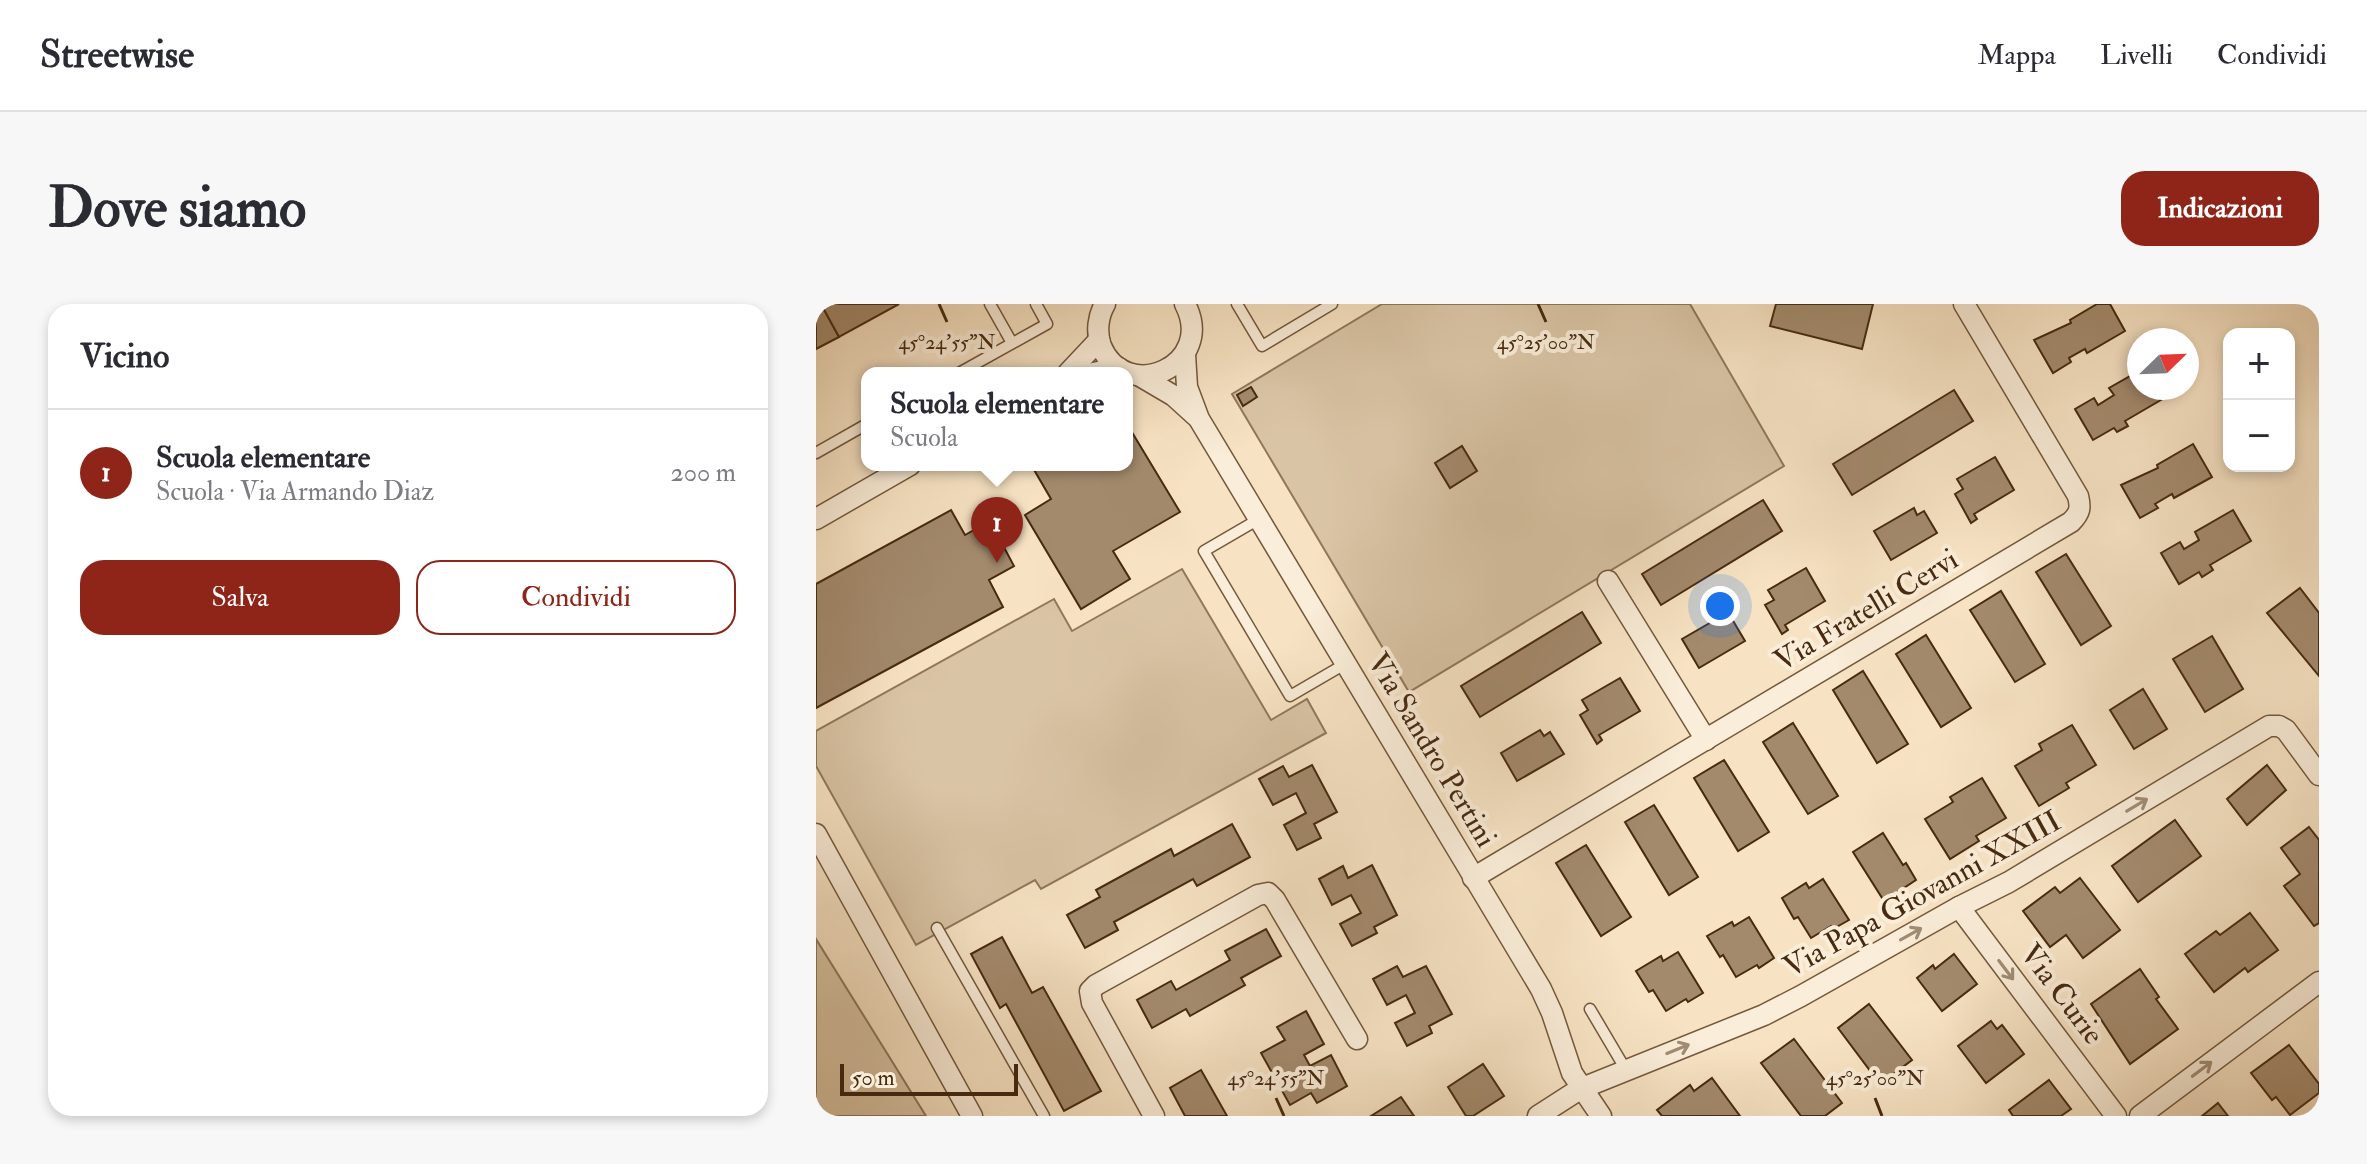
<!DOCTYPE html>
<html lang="it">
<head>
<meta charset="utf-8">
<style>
  :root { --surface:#fff; --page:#f7f7f7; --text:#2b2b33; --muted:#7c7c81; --line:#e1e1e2; --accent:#8f2418 }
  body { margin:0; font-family:"IM FELL Double Pica",serif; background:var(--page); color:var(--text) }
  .controls { position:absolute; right:24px; top:24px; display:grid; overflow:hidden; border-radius:16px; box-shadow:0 4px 12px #0003 }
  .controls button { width:72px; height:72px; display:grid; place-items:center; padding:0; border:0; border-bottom:2px solid var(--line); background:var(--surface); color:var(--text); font:40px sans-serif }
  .compass { position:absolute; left:1311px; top:24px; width:72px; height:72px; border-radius:50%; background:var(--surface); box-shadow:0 4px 12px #0003; rotate:67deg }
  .scale { position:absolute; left:24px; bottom:20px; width:178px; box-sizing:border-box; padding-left:8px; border:4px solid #472a0f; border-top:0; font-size:22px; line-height:28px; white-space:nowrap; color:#472a0f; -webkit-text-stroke:6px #faedd9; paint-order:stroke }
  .you { position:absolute; left:904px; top:302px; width:28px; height:28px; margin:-20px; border:6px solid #fff; border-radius:50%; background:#1a73e8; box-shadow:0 0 0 12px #1a73e833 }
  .badge { display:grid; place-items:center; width:52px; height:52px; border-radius:50%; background:var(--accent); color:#fff; font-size:26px; font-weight:700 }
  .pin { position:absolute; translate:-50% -66px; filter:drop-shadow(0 2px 4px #0008) }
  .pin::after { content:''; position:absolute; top:42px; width:28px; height:24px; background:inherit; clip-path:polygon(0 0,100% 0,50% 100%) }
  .popup { position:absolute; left:45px; top:63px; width:272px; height:104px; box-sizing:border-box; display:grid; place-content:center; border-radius:16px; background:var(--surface); filter:drop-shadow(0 2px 6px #0005); font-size:26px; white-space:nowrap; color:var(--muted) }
  .popup b { font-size:30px; color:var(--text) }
  .popup::after { content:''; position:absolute; left:50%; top:100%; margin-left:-16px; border:16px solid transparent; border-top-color:var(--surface) }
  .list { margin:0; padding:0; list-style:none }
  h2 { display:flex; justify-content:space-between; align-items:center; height:104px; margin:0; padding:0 32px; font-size:34px }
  h2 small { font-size:26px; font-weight:400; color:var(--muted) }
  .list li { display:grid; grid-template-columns:52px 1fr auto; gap:24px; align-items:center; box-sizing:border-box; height:128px; padding:0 32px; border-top:2px solid var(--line) }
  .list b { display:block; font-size:30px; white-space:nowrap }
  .list p { margin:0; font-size:26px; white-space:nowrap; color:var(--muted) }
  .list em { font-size:26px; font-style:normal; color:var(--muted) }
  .actions { display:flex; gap:16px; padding:24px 32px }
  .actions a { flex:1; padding:18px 0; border:2px solid var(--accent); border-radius:24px; text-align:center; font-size:28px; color:var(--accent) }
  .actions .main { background:var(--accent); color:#fff }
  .map { position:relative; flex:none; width:1503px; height:812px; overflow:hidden; border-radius:24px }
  header { display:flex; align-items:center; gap:48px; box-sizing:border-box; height:112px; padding:0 40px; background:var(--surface); border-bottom:2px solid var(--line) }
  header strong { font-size:38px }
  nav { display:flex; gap:44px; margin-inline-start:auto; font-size:28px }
  .intro { display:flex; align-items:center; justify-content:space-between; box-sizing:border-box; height:192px; padding:0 48px }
  h1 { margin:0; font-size:56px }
  .button { padding:20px 36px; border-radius:24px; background:var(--accent); color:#fff; font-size:28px; font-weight:700 }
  main { display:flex; gap:48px; padding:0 48px }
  aside { flex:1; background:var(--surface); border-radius:24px; box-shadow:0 4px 12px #0003 }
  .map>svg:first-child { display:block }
</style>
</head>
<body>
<header>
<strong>Streetwise</strong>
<nav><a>Mappa</a><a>Livelli</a><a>Condividi</a></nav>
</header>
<div class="intro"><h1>Dove siamo</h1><a class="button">Indicazioni</a></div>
<main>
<aside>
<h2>Vicino<small></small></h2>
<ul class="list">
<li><span class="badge">1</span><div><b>Scuola elementare</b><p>Scuola · Via Armando Diaz</p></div><em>200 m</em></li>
</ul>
<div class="actions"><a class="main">Salva</a><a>Condividi</a></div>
</aside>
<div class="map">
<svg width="1503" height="812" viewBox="0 0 1503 812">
  <rect width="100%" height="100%" fill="#f7e3c4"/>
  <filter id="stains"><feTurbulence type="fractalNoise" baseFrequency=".0025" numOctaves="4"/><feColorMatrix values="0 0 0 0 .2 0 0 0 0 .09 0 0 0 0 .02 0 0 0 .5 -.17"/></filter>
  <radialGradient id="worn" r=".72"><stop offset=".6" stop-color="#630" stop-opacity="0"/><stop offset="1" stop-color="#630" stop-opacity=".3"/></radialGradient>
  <g fill="#d9c4a5" stroke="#90775a" stroke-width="2">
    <polygon points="566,0 874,0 968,162 593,388 416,90"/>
    <polygon points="366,265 455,416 491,395 510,429 225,585 219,576 100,641 0,462 0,427 238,295 256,327"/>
    <polygon points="0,635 110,812 0,812"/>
  </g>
  <g fill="#a38a6d" stroke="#472a0f" stroke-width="2">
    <polygon points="0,0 5,0 23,33 0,45"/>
    <polygon points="5,0 83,0 23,33"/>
    <polygon points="960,0 1057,0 1046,45 954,22"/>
    <polygon points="1281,0 1294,0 1309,27 1271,49 1269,45 1253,54 1255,58 1237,69 1218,36 1255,19 1254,16"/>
    <polygon points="1323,67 1323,84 1344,84 1350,93 1309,117 1312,122 1301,128 1298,124 1277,136 1259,105 1278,94 1282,101 1298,91 1293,84"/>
    <polygon points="435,83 441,93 427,102 421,91"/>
    <polygon points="1138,86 1157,117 1036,191 1017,160"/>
    <polygon points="311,120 364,208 297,247 314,275 265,305 209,211 235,195 217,164 222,161 311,161"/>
    <polygon points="1377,140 1396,173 1358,194 1356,190 1339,200 1342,204 1324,214 1305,181 1342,164 1341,161"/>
    <polygon points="646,142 661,167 634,184 619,159"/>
    <polygon points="1179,153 1198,186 1158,210 1161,215 1155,219 1139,190 1147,185 1141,175"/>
    <polygon points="947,196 966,227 845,301 826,270"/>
    <polygon points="1098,204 1101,211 1108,207 1121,229 1075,256 1058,227"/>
    <polygon points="135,206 149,231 174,217 198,262 173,276 187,303 0,404 0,280"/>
    <polygon points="1417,206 1435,237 1394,261 1397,266 1386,273 1383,268 1363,280 1345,249 1364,238 1368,245 1383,236 1379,228"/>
    <polygon points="1250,250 1295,322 1265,341 1220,268"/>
    <polygon points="990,264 1009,297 969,321 972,326 966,330 949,301 958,296 952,286"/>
    <polygon points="1484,284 1503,309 1503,372 1451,309"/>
    <polygon points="1185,287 1229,360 1199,378 1154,306"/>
    <polygon points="766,308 785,339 664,413 645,382"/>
    <polygon points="906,312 909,319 916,315 929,337 883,364 866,335"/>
    <polygon points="1110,331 1155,404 1125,423 1080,350"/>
    <polygon points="1396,332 1427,385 1389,408 1357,355"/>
    <polygon points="1047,367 1092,440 1061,459 1017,386"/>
    <polygon points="804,374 824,407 783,431 786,436 781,440 764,411 772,406 766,396"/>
    <polygon points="1327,385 1351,425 1318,445 1294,406"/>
    <polygon points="977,419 1022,492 992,510 947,438"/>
    <polygon points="1256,421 1280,461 1250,479 1253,484 1223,502 1199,462 1226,446 1223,440"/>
    <polygon points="724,426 728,432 734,428 748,450 701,477 685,449"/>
    <polygon points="908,456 953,528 922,547 878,474"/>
    <polygon points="496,461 521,508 498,520 505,534 481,546 468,521 490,509 480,489 457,501 443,475 467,462 473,473"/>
    <polygon points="1451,461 1470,486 1431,521 1411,495"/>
    <polygon points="1166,474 1190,514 1160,532 1163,537 1134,555 1109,515 1137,498 1134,493"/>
    <polygon points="838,501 882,573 853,591 809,518"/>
    <polygon points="1359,516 1385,552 1322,598 1296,562"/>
    <polygon points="416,520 434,553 381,582 377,575 298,618 302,626 269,644 251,611 284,593 280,586 355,545 358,552"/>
    <polygon points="1493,523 1503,536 1503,619 1498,622 1468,582 1484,570 1465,544"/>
    <polygon points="1067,529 1087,561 1090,559 1100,576 1068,597 1037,548"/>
    <polygon points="770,541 815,613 785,632 740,559"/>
    <polygon points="556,561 581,611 558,623 561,629 536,642 524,620 545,609 535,591 516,601 503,575 527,562 532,574"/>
    <polygon points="1264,574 1304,626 1267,654 1250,631 1234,643 1207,607 1239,583 1244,589"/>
    <polygon points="1007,575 1033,616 1017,625 1015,622 995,634 982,613 978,615 966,594 990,579 993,584"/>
    <polygon points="1434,609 1462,646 1432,668 1429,664 1398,688 1369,650 1400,627 1404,631"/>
    <polygon points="933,613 958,654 943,664 941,661 920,673 907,651 904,653 891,632 916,618 918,622"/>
    <polygon points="450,625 465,652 425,674 429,681 374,712 370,705 336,724 321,696 355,677 360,686 414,656 409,647"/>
    <polygon points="186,633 216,689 227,683 285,787 248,807 190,700 184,704 155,650"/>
    <polygon points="862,648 887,689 872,698 870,695 850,707 837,686 833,688 820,667 845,652 847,657"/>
    <polygon points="1138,650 1161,680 1126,707 1101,674 1117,661 1119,665"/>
    <polygon points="581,662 587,673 610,662 636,710 613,722 616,729 591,742 579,719 599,709 590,691 571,701 557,675"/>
    <polygon points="1324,665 1343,693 1340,695 1362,725 1314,760 1275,700"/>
    <polygon points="1053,700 1096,756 1064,780 1022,724"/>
    <polygon points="490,707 508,740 488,751 494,762 515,751 531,782 501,799 495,789 474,801 445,749 469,736 461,723"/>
    <polygon points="1175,717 1181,725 1186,721 1208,750 1170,779 1142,742"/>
    <polygon points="978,735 1026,799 1009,812 985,812 945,759"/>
    <polygon points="1473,741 1503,780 1503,789 1474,811 1460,793 1456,796 1435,769"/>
    <polygon points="667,760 688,792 657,812 650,812 632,783"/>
    <polygon points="385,766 411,812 369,812 354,784"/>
    <polygon points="896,774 924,812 846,812 841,806 874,781 878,787"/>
    <polygon points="1233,776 1255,805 1245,812 1197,812 1193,806"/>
    <polygon points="585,793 598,812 555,812"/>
    <polygon points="1402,799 1412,812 1386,812"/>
  </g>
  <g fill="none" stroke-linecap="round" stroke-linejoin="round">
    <g stroke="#73583c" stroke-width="13">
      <g id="service">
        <polyline points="174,0 196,39"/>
        <polyline points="421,0 446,42 516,0"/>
        <polyline points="143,69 231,20 220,0"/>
        <polyline points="0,149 51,120"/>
        <polyline points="443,215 388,247 474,392 529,360"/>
        <polyline points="121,624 228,812"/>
        <polyline points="774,705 810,766"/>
      </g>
    </g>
    <g stroke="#73583c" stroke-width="23">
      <g id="minor">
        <path d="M289,0C282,12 280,28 285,42C310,102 401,61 369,0"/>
        <polyline points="369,50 371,83 383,115 725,685 736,709 756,769 785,812"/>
        <polyline points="252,69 283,36"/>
        <polyline points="277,69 303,64"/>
        <polyline points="324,72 358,92 380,112"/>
        <polyline points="0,215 94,161"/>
        <polyline points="792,277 890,436"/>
        <polyline points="0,530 156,812"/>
        <path d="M657,574L1255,218C1264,209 1265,204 1262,192L1148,0"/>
        <polyline points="1143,603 1300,812"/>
        <polyline points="338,812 276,699 274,687 280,681 442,591 452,589 459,596 541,735"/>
        <polyline points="722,812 764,785 948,711 985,692 1143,603 1193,578 1453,422 1463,422 1470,426 1503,471"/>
        <polyline points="1324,812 1503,678"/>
      </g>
    </g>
    <use href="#service" stroke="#faedd9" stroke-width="10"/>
    <use href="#minor" stroke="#faedd9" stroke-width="20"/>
  </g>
  <defs><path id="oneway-shaft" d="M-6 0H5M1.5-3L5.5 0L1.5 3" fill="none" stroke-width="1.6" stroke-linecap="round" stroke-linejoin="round" transform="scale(2)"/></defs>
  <g stroke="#a08c74">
    <use href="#oneway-shaft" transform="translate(1321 501) rotate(-31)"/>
    <use href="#oneway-shaft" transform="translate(1095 630) rotate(-29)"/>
    <use href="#oneway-shaft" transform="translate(1190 666) rotate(53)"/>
    <use href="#oneway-shaft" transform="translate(862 745) rotate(-22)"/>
    <use href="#oneway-shaft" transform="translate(1386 765) rotate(-37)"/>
  </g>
  <path fill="none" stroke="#472a0f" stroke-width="3" d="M123,0L131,18M722,0L730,18M460,794L468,812M1059,794L1066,812"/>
  <g text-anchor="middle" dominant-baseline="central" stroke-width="8" stroke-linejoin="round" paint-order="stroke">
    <g font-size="30" fill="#472a0f" stroke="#faedd9">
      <text transform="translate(1050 306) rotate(-31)">Via Fratelli Cervi</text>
      <text transform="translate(616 446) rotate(59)">Via Sandro Pertini</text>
      <text transform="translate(1106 590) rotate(-29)">Via Papa Giovanni XXIII</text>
      <text transform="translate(1246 690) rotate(53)">Via Curie</text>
    </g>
  </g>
  <g font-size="20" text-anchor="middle" fill="#472a0f" stroke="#faedd9" stroke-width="8" stroke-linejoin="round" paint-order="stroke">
    <text x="131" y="45">45°24'55"N</text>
    <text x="730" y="45">45°25'00"N</text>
    <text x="460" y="781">45°24'55"N</text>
    <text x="1059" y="781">45°25'00"N</text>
  </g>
  <rect width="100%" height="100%" filter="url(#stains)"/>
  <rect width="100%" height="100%" fill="url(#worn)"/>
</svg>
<div class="controls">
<button>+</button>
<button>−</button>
</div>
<svg class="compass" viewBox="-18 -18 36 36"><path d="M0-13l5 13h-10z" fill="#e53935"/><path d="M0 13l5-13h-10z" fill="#7c7c81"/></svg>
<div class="scale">50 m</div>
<div class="you"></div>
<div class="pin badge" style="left:181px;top:259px">1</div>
<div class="popup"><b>Scuola elementare</b>Scuola</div>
</div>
</main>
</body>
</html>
